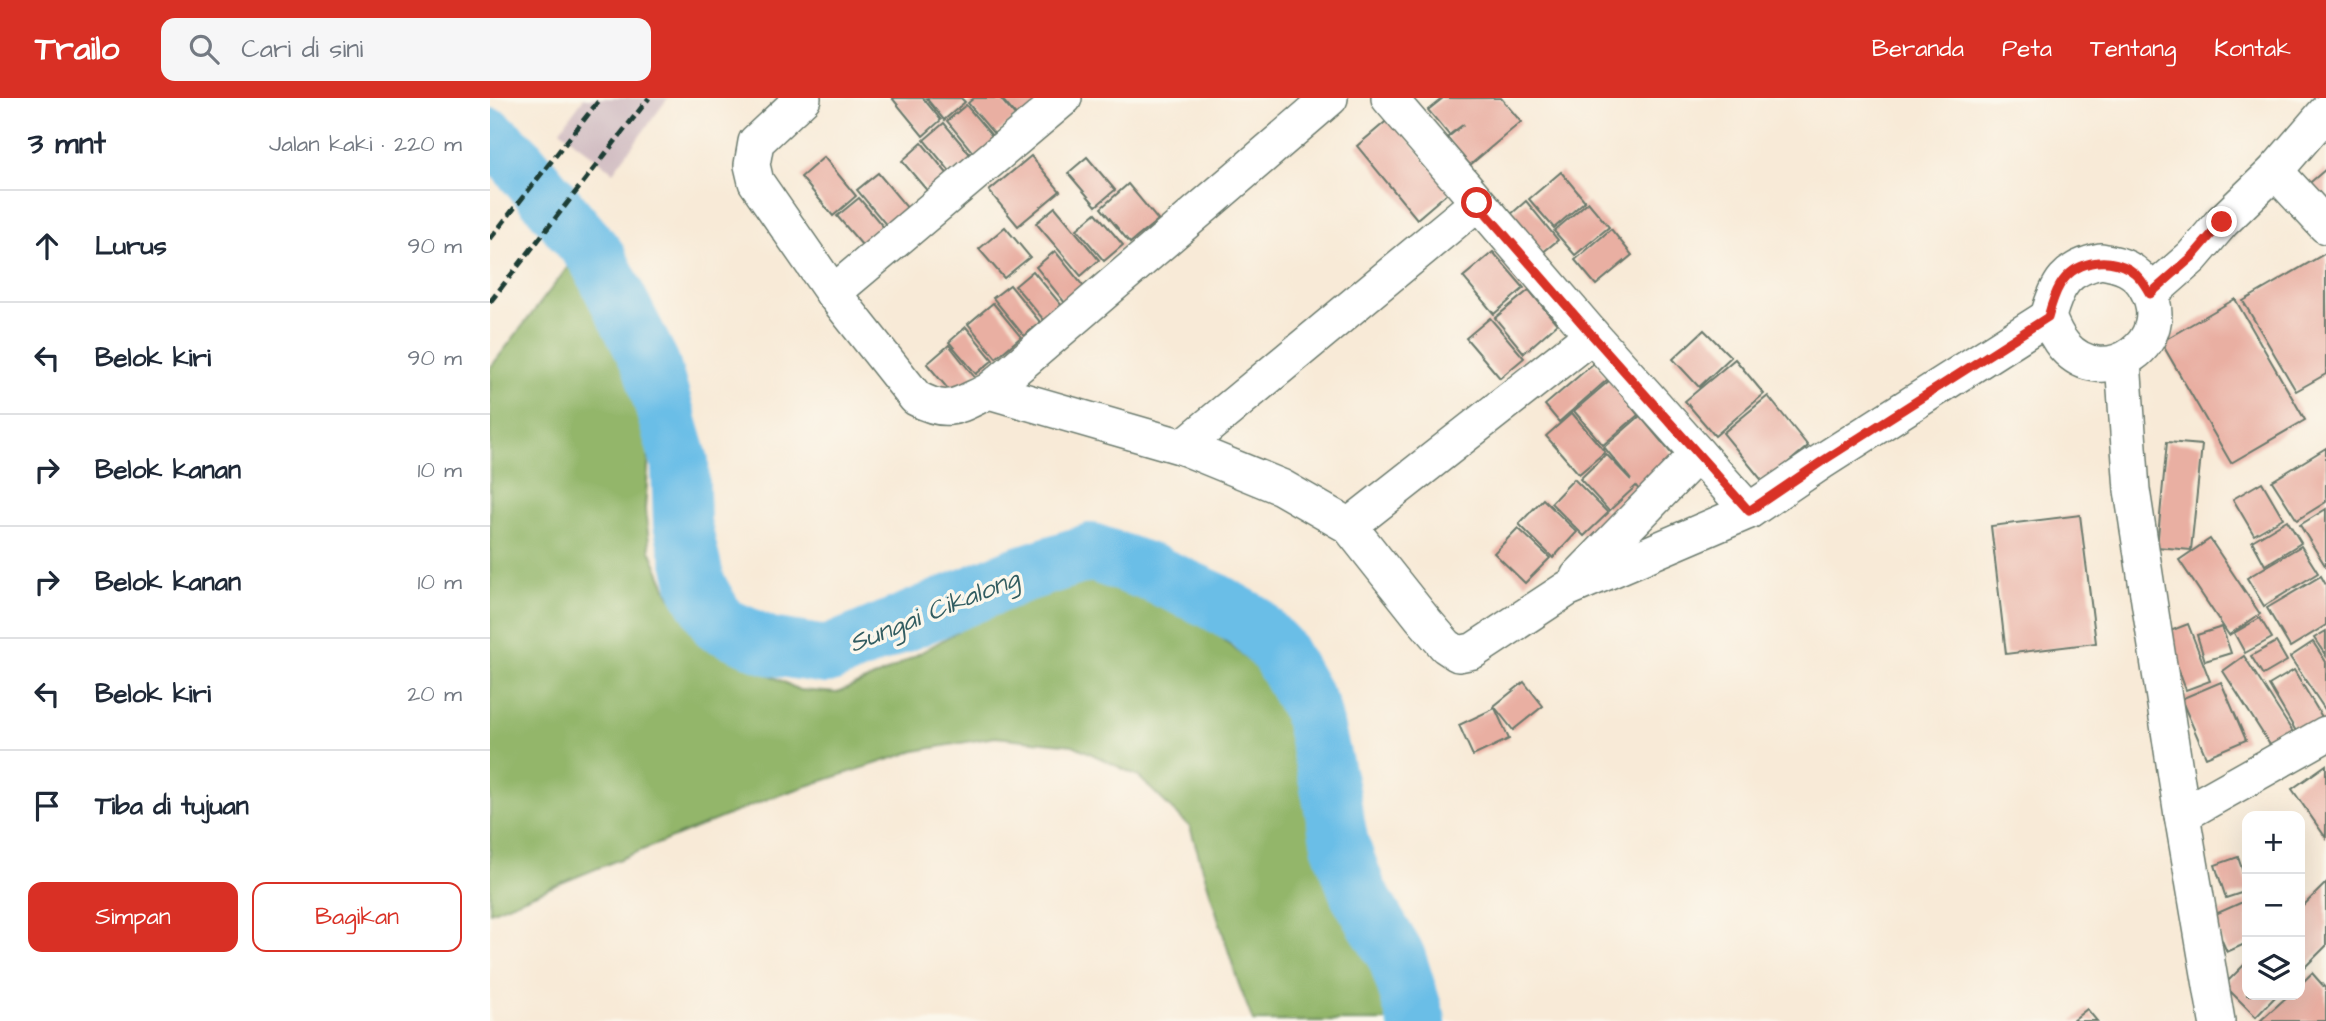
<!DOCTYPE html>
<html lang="id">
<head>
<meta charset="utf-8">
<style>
  :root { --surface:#fff; --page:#f6f6f7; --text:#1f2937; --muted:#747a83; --line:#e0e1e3; --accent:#d93025 }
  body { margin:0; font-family:"Architects Daughter",sans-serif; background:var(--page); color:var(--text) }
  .controls { position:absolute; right:21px; bottom:21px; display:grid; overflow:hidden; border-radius:14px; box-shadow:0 7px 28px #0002 }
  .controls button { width:63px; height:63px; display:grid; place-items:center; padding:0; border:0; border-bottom:2px solid var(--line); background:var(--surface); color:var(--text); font:35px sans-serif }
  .stop { position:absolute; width:21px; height:21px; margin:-16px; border:5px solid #d93025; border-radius:50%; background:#fff }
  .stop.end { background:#d93025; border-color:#fff; box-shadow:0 2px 7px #0008 }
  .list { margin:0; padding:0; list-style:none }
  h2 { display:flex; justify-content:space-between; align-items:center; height:91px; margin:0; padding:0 28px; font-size:30px }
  h2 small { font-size:23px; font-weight:400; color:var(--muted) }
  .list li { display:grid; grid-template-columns:46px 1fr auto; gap:21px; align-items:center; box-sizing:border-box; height:112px; padding:0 28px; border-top:2px solid var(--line) }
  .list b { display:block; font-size:26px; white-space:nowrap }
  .list em { font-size:23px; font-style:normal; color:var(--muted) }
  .actions { display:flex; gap:14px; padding:21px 28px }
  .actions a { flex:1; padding:16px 0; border:2px solid var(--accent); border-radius:14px; text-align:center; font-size:24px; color:var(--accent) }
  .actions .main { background:var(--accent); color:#fff }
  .icon { flex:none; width:38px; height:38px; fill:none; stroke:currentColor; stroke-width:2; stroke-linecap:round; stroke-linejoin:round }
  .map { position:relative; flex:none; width:1836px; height:923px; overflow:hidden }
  header { display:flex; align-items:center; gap:42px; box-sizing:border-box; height:98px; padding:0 35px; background:var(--accent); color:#fff }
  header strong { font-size:33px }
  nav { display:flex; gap:38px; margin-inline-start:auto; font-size:24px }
  .search { width:490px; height:63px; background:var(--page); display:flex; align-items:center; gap:18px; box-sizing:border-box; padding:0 24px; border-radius:14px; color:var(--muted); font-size:26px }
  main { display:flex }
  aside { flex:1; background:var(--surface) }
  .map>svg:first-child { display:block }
</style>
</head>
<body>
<header>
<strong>Trailo</strong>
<div class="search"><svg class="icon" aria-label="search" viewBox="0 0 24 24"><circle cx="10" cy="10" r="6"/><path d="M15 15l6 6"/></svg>Cari di sini</div>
<nav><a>Beranda</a><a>Peta</a><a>Tentang</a><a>Kontak</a></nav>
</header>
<main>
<aside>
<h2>3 mnt<small>Jalan kaki · 220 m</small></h2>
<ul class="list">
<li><svg class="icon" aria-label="ahead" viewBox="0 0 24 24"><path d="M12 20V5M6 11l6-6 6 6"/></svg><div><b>Lurus</b></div><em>90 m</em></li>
<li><svg class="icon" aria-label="left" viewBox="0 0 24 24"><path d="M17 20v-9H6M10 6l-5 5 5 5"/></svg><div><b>Belok kiri</b></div><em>90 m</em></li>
<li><svg class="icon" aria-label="right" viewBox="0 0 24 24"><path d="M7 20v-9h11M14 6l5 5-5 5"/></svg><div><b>Belok kanan</b></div><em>10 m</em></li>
<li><svg class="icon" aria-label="right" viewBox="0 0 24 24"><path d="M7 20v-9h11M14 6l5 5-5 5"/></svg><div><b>Belok kanan</b></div><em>10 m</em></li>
<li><svg class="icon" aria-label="left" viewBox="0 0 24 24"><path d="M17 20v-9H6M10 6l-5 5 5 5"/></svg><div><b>Belok kiri</b></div><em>20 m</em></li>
<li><svg class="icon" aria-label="arrive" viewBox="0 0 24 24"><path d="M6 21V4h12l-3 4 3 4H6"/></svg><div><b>Tiba di tujuan</b></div></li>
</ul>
<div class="actions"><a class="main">Simpan</a><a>Bagikan</a></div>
</aside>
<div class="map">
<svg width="1836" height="923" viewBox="0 0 1836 923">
  <rect width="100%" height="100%" fill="#fbf7ec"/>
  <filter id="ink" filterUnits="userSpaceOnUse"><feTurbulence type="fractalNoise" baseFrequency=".0143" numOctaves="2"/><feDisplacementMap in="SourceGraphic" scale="14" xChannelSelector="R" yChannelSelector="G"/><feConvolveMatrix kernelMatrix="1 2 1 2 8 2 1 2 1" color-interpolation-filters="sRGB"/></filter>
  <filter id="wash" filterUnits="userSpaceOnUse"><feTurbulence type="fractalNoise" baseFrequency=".00686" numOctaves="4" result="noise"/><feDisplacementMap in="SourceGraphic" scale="28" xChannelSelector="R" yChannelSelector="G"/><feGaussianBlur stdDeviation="1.57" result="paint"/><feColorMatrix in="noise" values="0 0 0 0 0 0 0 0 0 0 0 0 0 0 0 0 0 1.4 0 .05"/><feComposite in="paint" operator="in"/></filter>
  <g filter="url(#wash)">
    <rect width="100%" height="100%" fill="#f8ead7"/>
    <polygon fill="#d2bec3" points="94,0 178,0 123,74 70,32"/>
    <polygon fill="#93b66b" stroke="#597a50" stroke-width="2" points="92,151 113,184 135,240 160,344 155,411 160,452 180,499 212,530 249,561 309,592 347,595 394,575 444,547 501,514 556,474 596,477 663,494 717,527 758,562 796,599 810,649 828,735 840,775 860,813 891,859 908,923 763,923 748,884 700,729 648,678 583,647 505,639 425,653 280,700 0,814 0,270"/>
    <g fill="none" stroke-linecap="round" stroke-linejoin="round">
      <polyline stroke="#6bbee7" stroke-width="58" points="0,39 24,60 106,158 161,266 190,364 192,425 207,488 229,526 279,548 337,557 529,477 601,454 664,476 722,502 761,524 788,553 821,611 838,683 850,746 868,794 907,860 927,923"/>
    </g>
    <g id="blocks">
      <g fill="#e9afa2">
        <polygon points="402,0 433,0 451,22 433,38"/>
        <polygon points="436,0 471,0 475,4 454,22"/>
        <polygon points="484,0 510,0 526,19 505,37 478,5"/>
        <polygon points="511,0 559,0 534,27"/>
        <polygon points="953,0 1011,0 1031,24 980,67 957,40 974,26 959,37 938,12"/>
        <polygon points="476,7 508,45 489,62 457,23"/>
        <polygon points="900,20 961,92 927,121 867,48"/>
        <polygon points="454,25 488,66 468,83 434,42"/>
        <polygon points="432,45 460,79 440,96 412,63"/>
        <polygon points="541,58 570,93 528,128 499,93"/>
        <polygon points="334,59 366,98 343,118 311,79"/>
        <polygon points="597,59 625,92 606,108 578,75"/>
        <polygon points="1836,71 1836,113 1815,89"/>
        <polygon points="1071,74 1095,103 1064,130 1039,101"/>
        <polygon points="388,75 419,112 398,129 367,92"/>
        <polygon points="638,86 668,122 640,145 611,110"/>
        <polygon points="369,100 400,137 379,155 347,118"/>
        <polygon points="1036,103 1068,142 1052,155 1020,117"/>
        <polygon points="1098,104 1119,129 1085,157 1064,133"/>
        <polygon points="565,109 609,162 591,178 546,125"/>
        <polygon points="606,115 633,147 614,163 587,131"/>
        <polygon points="515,129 540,159 514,180 489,151"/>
        <polygon points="1121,131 1142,157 1106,187 1085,162"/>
        <polygon points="565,153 594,189 575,205 546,169"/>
        <polygon points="1003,154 1034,190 1004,216 973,179"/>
        <polygon points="1836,155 1836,276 1806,293 1753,203"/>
        <polygon points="543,173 582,220 565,235 525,188"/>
        <polygon points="520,187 550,224 534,238 503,200"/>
        <polygon points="1039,192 1067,226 1034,255 1005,220"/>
        <polygon points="1745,201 1815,322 1741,365 1671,244"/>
        <polygon points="503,205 531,239 506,260 478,226"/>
        <polygon points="1000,220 1034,260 1010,280 976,240"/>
        <polygon points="476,229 503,262 486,276 459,244"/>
        <polygon points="1214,232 1241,259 1209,289 1183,261"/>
        <polygon points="459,247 490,286 469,304 437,266"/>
        <polygon points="1245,261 1274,296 1225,338 1195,303"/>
        <polygon points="1104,265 1118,281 1069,324 1055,307"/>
        <polygon points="1120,282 1148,317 1113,347 1084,313"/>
        <polygon points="1278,298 1318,348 1274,385 1233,335"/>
        <polygon points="1082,315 1115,354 1089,376 1056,338"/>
        <polygon points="1150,318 1186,361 1149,392 1146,388 1119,413 1090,381 1116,356 1141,382 1114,349"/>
        <polygon points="1677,344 1712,347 1701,452 1667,449"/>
        <polygon points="1836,350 1836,404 1807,422 1782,383"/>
        <polygon points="1084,381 1118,415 1094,438 1061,405"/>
        <polygon points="1772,384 1793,420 1764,437 1743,401"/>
        <polygon points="1053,401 1087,434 1063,460 1029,426"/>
        <polygon points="1836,411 1836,469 1810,427"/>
        <polygon points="1590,417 1606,545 1516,556 1501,428"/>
        <polygon points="1797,422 1811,445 1775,467 1762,443"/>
        <polygon points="1028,430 1060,460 1035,485 1004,455"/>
        <polygon points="1720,441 1770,516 1739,537 1689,462"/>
        <polygon points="1811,448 1828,475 1774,508 1757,480"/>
        <polygon points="1831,478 1836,487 1836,527 1800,549 1777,510"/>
        <polygon points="1770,520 1782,540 1755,555 1744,535"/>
        <polygon points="1698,526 1720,583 1696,592 1675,535"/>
        <polygon points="1732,529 1741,555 1715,563 1707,537"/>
        <polygon points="1836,533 1836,558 1824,540"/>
        <polygon points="1786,544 1797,563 1773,577 1761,558"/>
        <polygon points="1823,544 1836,564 1836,613 1800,559"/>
        <polygon points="1754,558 1806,639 1784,653 1733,573"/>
        <polygon points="1804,572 1835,624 1810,640 1779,587"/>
        <polygon points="1034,584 1053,608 1023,632 1004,608"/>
        <polygon points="1731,584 1756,642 1716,659 1691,601"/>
        <polygon points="1005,610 1019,641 983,658 969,627"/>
        <polygon points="1836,667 1836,740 1802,691"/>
        <polygon points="1748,759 1757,786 1757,793 1736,800 1725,767"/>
        <polygon points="1836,785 1836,848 1810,874 1810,811"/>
        <polygon points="1757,802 1757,845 1737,854 1721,818"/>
        <polygon points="1757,864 1757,897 1787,897 1766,919 1734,887"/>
        <polygon points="1822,875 1836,891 1836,923 1770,923 1799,897 1810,897 1810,887"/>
        <polygon points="1597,911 1607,923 1582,923"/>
      </g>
    </g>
  </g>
  <g filter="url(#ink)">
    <use href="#blocks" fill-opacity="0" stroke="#6b7a6d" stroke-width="2"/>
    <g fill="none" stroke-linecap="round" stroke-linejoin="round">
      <g stroke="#6b7a6d" stroke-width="38">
        <g id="minor">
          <path d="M313,0L266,44L262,67L266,84L343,195L426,300C459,318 468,307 499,293L693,349L791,389L859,428L932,520L956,548L968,556L983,553L1077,491L1259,413"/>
          <polyline points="899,0 1102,237 1259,413 1331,364 1558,219"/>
          <polyline points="1785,73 1836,128"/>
          <path d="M1611,163C1630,166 1646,171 1656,189C1688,243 1615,295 1574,248C1567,240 1562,229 1558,219C1567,186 1576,170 1611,163Z"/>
          <polyline points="343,195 574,0"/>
          <polyline points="1660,196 1702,159 1732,124 1785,73 1836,14"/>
          <polyline points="1633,263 1642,392 1692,717 1727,923"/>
          <polyline points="499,293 840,0"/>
          <polyline points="693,349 987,105"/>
          <polyline points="859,428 1102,237"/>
          <polyline points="1088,479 1208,356"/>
          <polyline points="1692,717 1836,636"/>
        </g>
      </g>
      <use href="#minor" stroke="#fff" stroke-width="35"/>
      <g stroke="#1f3d34" stroke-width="5" stroke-dasharray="10 5" stroke-linecap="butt">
        <polyline points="0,141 111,0"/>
        <polyline points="0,204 159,0"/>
      </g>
    </g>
  </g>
  <g fill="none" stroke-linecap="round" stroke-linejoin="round" filter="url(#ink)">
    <path stroke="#d93025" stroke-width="9" d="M987,105L1102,237L1259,413L1331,364L1558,219C1561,208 1564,197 1570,187C1584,164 1615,157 1639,171C1649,177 1654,186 1660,196L1702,159L1732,124"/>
  </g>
  <g text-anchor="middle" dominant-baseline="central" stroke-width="7" stroke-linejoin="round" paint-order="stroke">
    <g font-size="26" font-style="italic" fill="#325d61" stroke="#fbf7ec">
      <text transform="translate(444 513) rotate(-22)">Sungai Cikalong</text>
    </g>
  </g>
</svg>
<div class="controls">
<button>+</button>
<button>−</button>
<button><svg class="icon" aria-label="layers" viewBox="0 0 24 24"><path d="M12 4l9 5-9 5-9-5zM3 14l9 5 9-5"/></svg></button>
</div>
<div class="stop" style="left:987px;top:105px"></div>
<div class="stop end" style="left:1732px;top:124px"></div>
</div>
</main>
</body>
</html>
